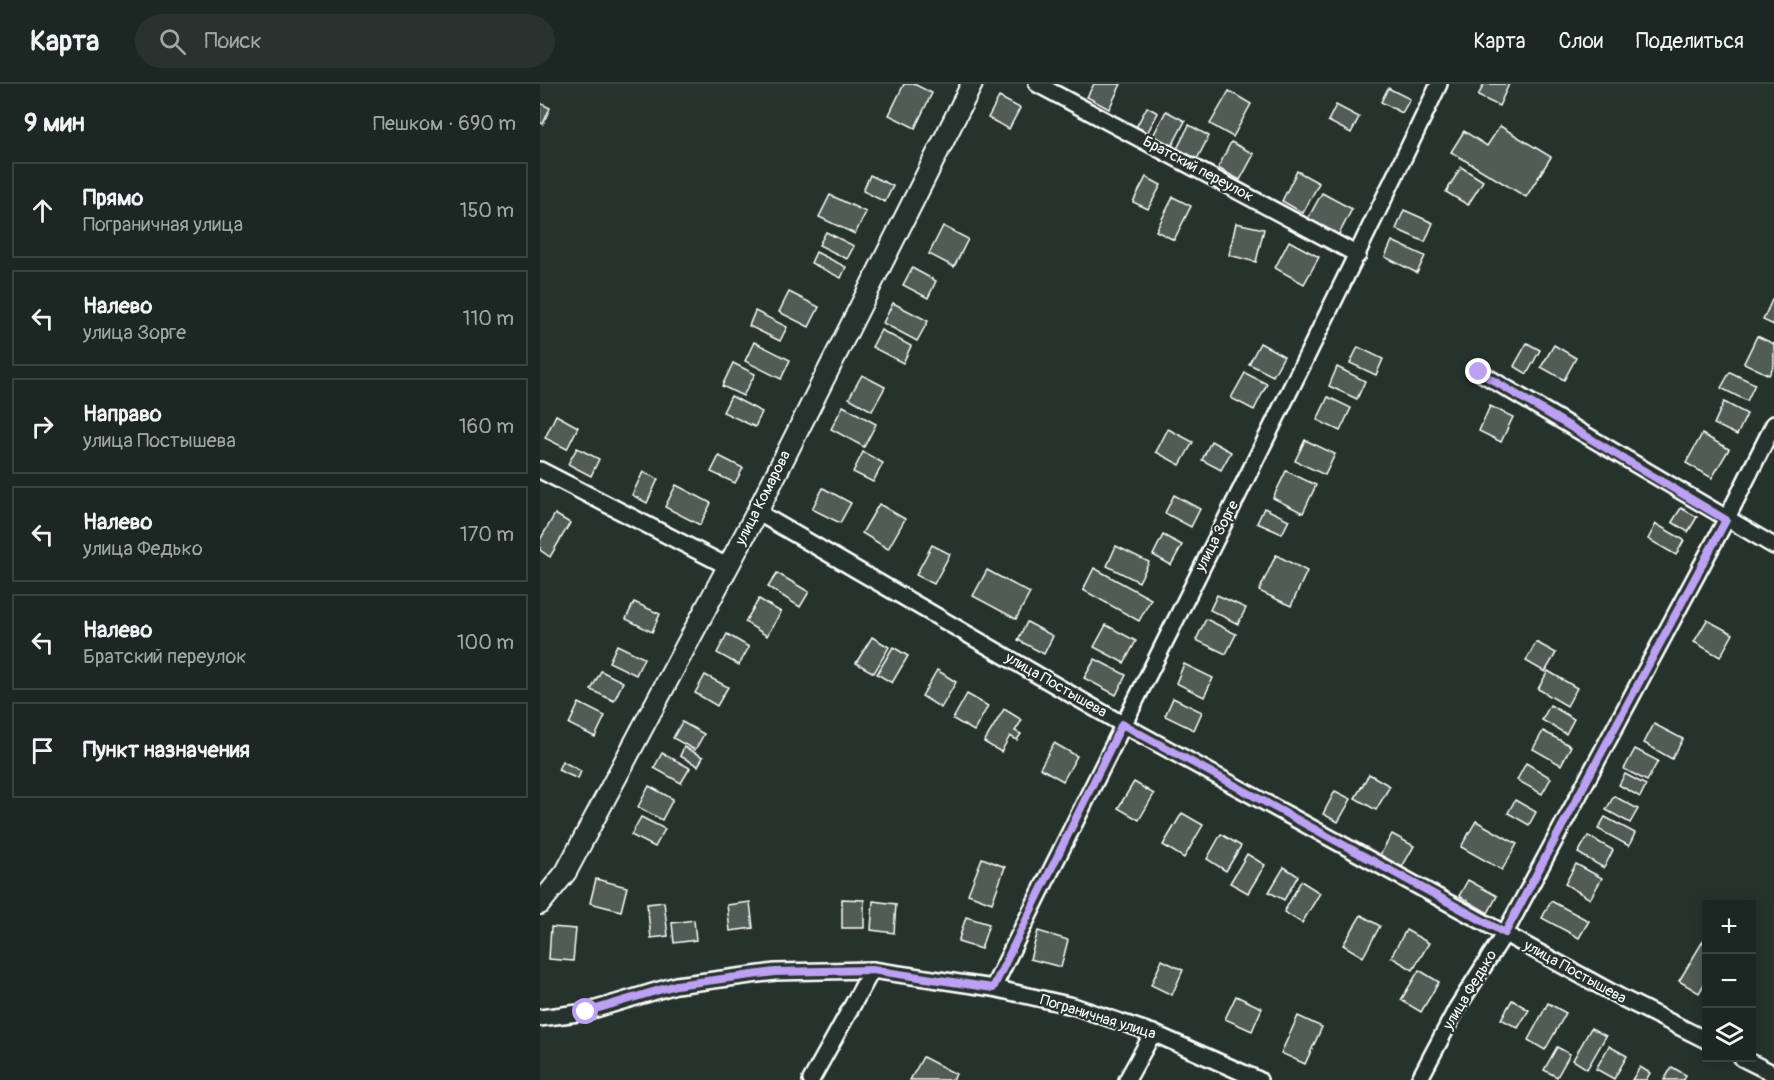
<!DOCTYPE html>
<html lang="ru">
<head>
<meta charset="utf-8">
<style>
  :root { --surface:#1c2622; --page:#29322f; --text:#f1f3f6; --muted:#a0a5a5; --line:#3a4340 }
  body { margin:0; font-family:Pangolin,sans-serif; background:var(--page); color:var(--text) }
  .controls { position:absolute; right:18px; bottom:18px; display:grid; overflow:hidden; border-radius:0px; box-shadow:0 3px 15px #0003 }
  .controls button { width:54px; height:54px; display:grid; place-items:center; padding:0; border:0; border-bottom:2px solid var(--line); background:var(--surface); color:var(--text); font:30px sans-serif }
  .stop { position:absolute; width:18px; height:18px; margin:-14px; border:4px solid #bca0f2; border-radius:50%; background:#fff }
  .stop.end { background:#bca0f2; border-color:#fff; box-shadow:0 2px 6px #0008 }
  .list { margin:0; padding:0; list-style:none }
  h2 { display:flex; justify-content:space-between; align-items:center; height:78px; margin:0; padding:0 24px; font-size:26px }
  h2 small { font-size:20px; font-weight:400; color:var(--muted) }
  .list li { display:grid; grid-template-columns:39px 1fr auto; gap:18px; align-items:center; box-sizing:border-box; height:96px; margin:0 12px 12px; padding:0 12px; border:2px solid var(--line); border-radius:0px }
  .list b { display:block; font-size:22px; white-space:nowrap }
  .list p { margin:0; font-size:20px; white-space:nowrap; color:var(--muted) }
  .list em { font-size:20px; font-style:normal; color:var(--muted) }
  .icon { flex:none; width:33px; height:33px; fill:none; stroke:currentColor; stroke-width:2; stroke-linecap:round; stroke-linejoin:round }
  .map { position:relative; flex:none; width:1234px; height:996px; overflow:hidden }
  header { display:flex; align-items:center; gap:36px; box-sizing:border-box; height:84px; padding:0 30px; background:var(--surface); border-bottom:2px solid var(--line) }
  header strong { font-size:28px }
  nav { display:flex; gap:33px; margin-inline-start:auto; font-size:21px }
  .search { width:420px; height:54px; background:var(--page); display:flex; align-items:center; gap:15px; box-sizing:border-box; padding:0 21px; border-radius:33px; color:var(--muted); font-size:22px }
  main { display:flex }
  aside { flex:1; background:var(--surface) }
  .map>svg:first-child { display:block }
</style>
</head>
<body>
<header>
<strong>Карта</strong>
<div class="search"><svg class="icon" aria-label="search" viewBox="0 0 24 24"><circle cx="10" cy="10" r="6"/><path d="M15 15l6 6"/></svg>Поиск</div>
<nav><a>Карта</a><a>Слои</a><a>Поделиться</a></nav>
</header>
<main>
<aside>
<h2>9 мин<small>Пешком · 690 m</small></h2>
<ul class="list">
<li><svg class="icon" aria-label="ahead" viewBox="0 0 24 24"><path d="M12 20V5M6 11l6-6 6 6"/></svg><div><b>Прямо</b><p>Пограничная улица</p></div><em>150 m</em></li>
<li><svg class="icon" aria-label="left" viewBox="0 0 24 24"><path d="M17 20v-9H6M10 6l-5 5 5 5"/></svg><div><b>Налево</b><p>улица Зорге</p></div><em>110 m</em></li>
<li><svg class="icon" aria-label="right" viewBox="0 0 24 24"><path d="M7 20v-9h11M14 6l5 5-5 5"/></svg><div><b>Направо</b><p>улица Постышева</p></div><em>160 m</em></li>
<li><svg class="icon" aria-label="left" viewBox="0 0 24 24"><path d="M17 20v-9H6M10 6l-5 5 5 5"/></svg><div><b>Налево</b><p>улица Федько</p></div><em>170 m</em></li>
<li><svg class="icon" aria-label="left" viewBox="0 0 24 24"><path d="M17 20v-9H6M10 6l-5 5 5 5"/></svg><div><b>Налево</b><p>Братский переулок</p></div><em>100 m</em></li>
<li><svg class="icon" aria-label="arrive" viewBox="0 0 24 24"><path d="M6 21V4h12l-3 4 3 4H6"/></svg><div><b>Пункт назначения</b></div></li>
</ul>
</aside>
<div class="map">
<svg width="1234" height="996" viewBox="0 0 1234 996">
  <rect width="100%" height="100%" fill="#26332d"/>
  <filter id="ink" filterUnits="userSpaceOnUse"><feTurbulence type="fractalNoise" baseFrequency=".0167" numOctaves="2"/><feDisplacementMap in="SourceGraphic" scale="12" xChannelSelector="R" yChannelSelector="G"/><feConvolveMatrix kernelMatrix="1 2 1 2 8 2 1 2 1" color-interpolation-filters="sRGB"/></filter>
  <g filter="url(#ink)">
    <g fill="#515c57" stroke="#fff" stroke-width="1.5">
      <polygon points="364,0 374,0 392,9 375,44 349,31"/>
      <polygon points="554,0 581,0 569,25 547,13"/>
      <polygon points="944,0 969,0 959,22 938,12"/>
      <polygon points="848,4 870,15 862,29 841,18"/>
      <polygon points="689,7 711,20 693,53 670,40"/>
      <polygon points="459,13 480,24 469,45 448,34"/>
      <polygon points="0,19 10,24 3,40 0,38"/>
      <polygon points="796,21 819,33 811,49 788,37"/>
      <polygon points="607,23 618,29 605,53 594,47"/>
      <polygon points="626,27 645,37 632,62 613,52"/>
      <polygon points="649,41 669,52 657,75 637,65"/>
      <polygon points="960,42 1011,73 986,113 911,68 924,47 947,62"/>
      <polygon points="691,58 714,70 700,96 678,84"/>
      <polygon points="921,83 943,97 928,121 906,108"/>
      <polygon points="757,87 779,99 763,129 742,117"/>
      <polygon points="330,91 353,102 345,118 323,107"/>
      <polygon points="606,93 621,101 608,125 593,118"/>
      <polygon points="782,109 812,125 797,154 766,138"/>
      <polygon points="290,111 326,128 315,150 279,133"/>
      <polygon points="633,113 651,122 634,156 616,147"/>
      <polygon points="864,126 893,139 885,158 856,145"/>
      <polygon points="696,139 724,145 716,178 689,171"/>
      <polygon points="403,142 428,155 414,183 389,170"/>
      <polygon points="286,148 314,162 307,175 279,161"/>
      <polygon points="749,157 779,173 764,200 735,184"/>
      <polygon points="852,157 885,172 877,189 845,173"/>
      <polygon points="276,168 306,183 301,194 271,179"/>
      <polygon points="372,184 396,197 388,214 363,201"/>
      <polygon points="249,208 279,223 269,243 239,228"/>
      <polygon points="1232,216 1234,217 1234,241 1223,236"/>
      <polygon points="353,219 388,237 377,257 343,239"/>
      <polygon points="215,227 247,243 240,257 209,242"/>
      <polygon points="341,246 371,262 363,279 332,263"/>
      <polygon points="1217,252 1234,260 1234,281 1229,291 1204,279"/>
      <polygon points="214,258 250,276 241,295 205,277"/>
      <polygon points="720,259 744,272 733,292 709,280"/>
      <polygon points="987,259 1000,266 987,290 974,282"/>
      <polygon points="1014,261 1036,274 1024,296 1001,283"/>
      <polygon points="818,263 843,275 836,291 810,279"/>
      <polygon points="193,279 215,290 203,312 182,302"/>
      <polygon points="797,283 825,297 817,315 789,302"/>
      <polygon points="1190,288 1215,300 1207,317 1181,304"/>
      <polygon points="705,289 727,300 714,326 691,314"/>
      <polygon points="322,291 345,303 332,327 309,314"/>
      <polygon points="191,312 222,328 215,343 183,328"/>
      <polygon points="788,313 811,324 800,347 777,336"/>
      <polygon points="1184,318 1207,330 1197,351 1174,340"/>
      <polygon points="303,322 336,340 324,363 291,345"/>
      <polygon points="950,322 973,333 961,358 939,347"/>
      <polygon points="16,331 38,343 27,365 5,354"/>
      <polygon points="628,345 653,358 640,381 616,368"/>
      <polygon points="1162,350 1189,365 1172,394 1146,379"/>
      <polygon points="765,356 795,370 785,391 755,377"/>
      <polygon points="671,357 691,368 681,386 662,376"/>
      <polygon points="37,364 59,375 51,392 28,380"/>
      <polygon points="323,368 343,379 333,398 313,388"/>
      <polygon points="179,372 203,384 195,399 171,388"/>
      <polygon points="746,387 776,401 763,429 733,414"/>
      <polygon points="103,388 118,395 107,419 92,411"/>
      <polygon points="136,401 171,419 160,441 125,423"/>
      <polygon points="283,404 311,419 300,439 272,425"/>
      <polygon points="634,411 660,425 651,443 625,429"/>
      <polygon points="339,420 365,435 348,465 322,449"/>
      <polygon points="724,424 749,436 742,450 717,439"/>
      <polygon points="1141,424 1157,433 1148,448 1132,438"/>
      <polygon points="15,430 30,439 10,473 0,466 0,456"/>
      <polygon points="1116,440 1144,456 1136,471 1108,455"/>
      <polygon points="623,451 642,461 631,481 613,471"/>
      <polygon points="392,461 410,470 394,500 376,491"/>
      <polygon points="576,462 609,478 599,498 567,482"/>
      <polygon points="736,471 767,487 751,522 719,507"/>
      <polygon points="554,484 611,515 599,537 543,506"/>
      <polygon points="447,486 490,509 476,535 433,512"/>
      <polygon points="237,489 269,508 260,523 228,503"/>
      <polygon points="677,511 706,524 698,540 670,526"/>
      <polygon points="219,515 241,528 227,552 205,538"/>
      <polygon points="94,518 120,530 112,548 86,535"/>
      <polygon points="666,535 696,550 686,570 656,556"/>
      <polygon points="1167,536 1193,550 1180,573 1154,558"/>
      <polygon points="487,538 513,552 504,570 478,556"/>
      <polygon points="566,541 596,557 584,579 554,563"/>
      <polygon points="187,550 209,563 199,581 177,569"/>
      <polygon points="332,553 349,563 334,589 316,579"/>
      <polygon points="996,558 1016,569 1005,588 986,577"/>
      <polygon points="77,561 104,574 96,591 69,578"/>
      <polygon points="353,563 368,572 352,599 337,590"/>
      <polygon points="555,575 586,591 576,611 544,594"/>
      <polygon points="644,580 673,594 664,613 636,599"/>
      <polygon points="397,586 416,598 401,624 382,612"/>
      <polygon points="61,587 83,598 74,617 51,606"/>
      <polygon points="1008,587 1037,604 1027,622 998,605"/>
      <polygon points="165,591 188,603 177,622 155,609"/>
      <polygon points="427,610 448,622 434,647 413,635"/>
      <polygon points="633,614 662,628 654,646 625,632"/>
      <polygon points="39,619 65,632 55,653 29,640"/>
      <polygon points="1010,621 1034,635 1026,650 1002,636"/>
      <polygon points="464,625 482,636 475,647 481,650 477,656 470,652 461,668 444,658"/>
      <polygon points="142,638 164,650 155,666 133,654"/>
      <polygon points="1114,640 1143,655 1132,675 1104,659"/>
      <polygon points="1003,647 1031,662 1021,681 993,665"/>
      <polygon points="514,659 537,672 523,697 500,684"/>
      <polygon points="144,663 163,673 158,682 140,672"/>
      <polygon points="1095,665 1118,677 1107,697 1084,685"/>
      <polygon points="122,669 150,684 141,699 114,684"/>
      <polygon points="22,677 41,687 38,695 18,686"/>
      <polygon points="986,679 1011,694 1002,710 977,696"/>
      <polygon points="829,690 850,702 836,726 815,714"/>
      <polygon points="1085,690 1106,701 1100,713 1079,701"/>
      <polygon points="594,698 614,710 599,736 578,724"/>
      <polygon points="109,702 133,715 122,736 98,723"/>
      <polygon points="795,707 811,715 798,738 783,730"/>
      <polygon points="1074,712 1098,725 1090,739 1066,726"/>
      <polygon points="975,716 996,728 989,741 968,729"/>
      <polygon points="642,729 663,741 644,774 623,761"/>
      <polygon points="101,733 125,745 115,763 91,751"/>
      <polygon points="1065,733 1095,749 1089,762 1058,745"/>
      <polygon points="936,737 977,760 962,786 921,763"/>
      <polygon points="681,750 701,762 686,787 667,775"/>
      <polygon points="852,750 874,762 862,783 840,771"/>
      <polygon points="1048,752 1073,766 1064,784 1038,769"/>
      <polygon points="707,770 725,781 708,809 690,799"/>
      <polygon points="442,774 465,783 452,819 428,810"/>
      <polygon points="1036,780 1062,794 1050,815 1025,800"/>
      <polygon points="744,783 758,792 744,816 729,808"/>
      <polygon points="56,795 87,803 81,827 50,819"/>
      <polygon points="928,796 957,812 948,829 919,812"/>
      <polygon points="761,797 780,809 762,839 744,828"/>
      <polygon points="302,815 324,816 324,844 302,844"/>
      <polygon points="333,817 356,820 354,849 331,846"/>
      <polygon points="1011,817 1049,837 1039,854 1002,834"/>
      <polygon points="124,818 128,852 111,854 107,820"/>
      <polygon points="210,818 213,844 190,847 187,821"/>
      <polygon points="821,831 840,842 823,873 803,861"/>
      <polygon points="426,833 449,840 441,865 418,858"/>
      <polygon points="154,836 156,856 134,859 132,839"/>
      <polygon points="11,843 36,845 33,877 9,875"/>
      <polygon points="866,846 889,859 873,886 851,873"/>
      <polygon points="498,847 528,856 521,883 490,875"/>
      <polygon points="1166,852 1166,897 1159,909 1139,897"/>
      <polygon points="622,876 643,886 632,911 611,901"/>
      <polygon points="879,886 899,898 881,928 861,916"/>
      <polygon points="696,912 722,924 712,947 685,935"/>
      <polygon points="972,916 989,926 978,944 961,935"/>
      <polygon points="1008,919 1026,929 1005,966 988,956"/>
      <polygon points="758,932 782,943 765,980 741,969"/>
      <polygon points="1051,944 1066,952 1047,985 1033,976"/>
      <polygon points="1069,962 1087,972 1074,995 1056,985"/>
      <polygon points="1017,963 1030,970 1017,993 1004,986"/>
      <polygon points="383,973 416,990 413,996 370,996"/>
      <polygon points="1100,983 1110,989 1106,996 1092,996"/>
      <polygon points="1132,983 1146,991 1144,996 1124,996"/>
    </g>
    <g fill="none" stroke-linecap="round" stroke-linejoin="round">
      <g stroke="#fff" stroke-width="20">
        <g id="minor">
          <polyline points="497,0 818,171"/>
          <polyline points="939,288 1234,462"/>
          <polyline points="0,386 187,482"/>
          <polyline points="217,428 582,640 1082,914 1166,956"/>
          <path d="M453,904C601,602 755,303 899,0"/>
          <polyline points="0,934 46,928 136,901 235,888 332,886 453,904 533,922 613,949 719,996"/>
          <polyline points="1202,974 1234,990"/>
          <polyline points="271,996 332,886"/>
          <polyline points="587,996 613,949"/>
          <polyline points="879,996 917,924 965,849 1186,436 1234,340"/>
        </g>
      </g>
      <g stroke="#fff" stroke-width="24">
        <polyline id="tertiary" points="0,820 26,788 217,428 432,0"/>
      </g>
      <use href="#minor" stroke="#26332d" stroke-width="15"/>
      <use href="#tertiary" stroke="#26332d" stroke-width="20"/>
    </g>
  </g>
  <g fill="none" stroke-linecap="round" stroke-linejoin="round" filter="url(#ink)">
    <polyline stroke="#bca0f2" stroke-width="8" points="46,928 136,901 235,888 332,886 453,904 582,640 965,849 1186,436 939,288"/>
  </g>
  <g text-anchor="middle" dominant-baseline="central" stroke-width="4.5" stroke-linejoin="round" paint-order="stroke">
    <g font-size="15" fill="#fff" stroke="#26332d">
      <text transform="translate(658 85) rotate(28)">Братский переулок</text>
      <text transform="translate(223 414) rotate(-63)">улица Комарова</text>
      <text transform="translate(677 452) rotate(-63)">улица Зорге</text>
      <text transform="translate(516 601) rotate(30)">улица Постышева</text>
      <text transform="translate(1035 888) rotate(29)">улица Постышева</text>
      <text transform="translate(930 906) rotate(-59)">улица Федько</text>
      <text transform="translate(558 933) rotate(17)">Пограничная улица</text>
    </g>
  </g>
</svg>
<div class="controls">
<button>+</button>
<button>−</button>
<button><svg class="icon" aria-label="layers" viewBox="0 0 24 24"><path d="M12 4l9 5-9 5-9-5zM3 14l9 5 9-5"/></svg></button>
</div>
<div class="stop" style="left:46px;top:928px"></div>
<div class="stop end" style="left:939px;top:288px"></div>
</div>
</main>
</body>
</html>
